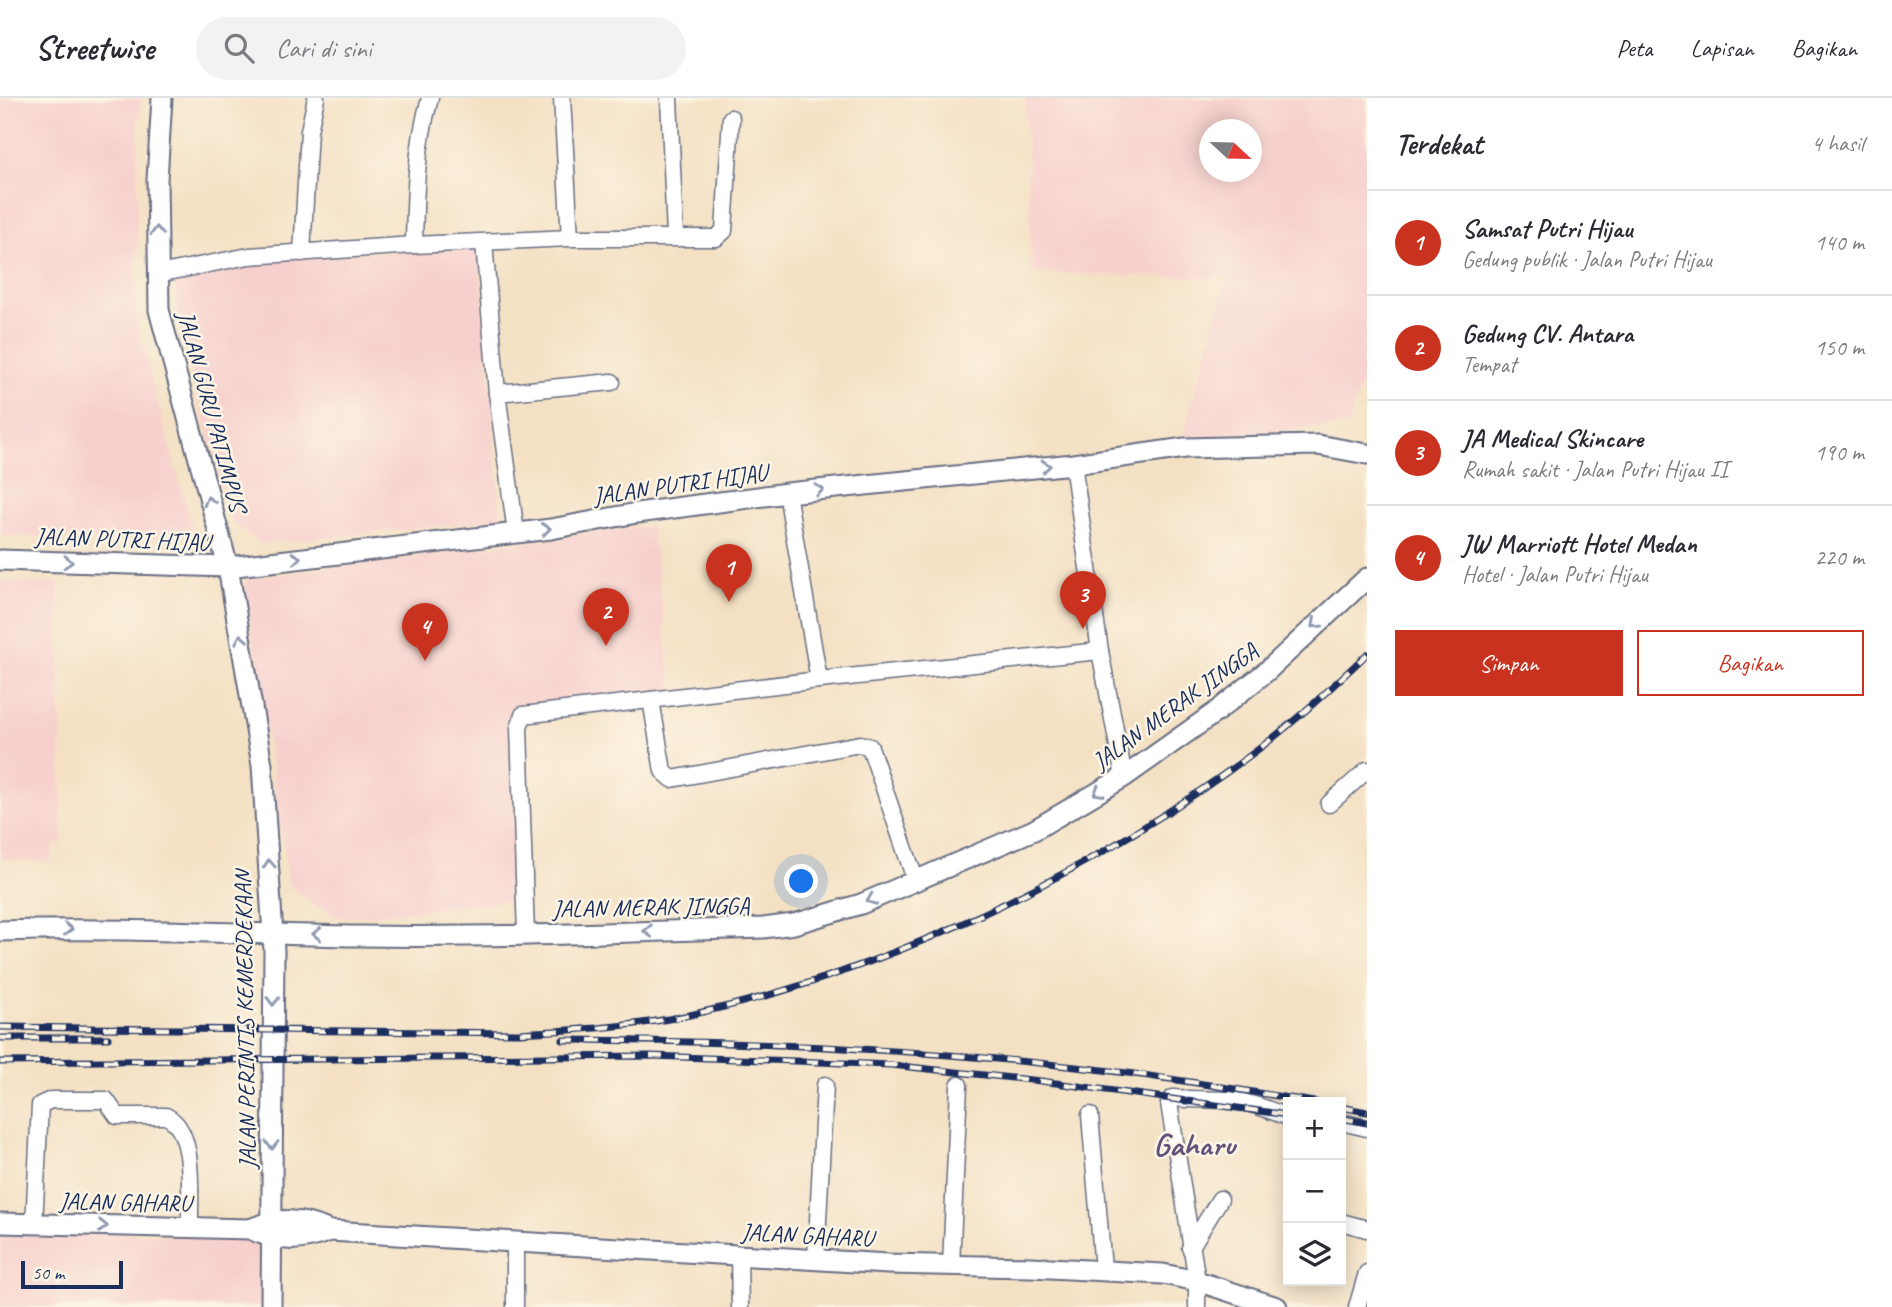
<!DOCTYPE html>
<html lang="id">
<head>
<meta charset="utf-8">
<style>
  :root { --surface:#fff; --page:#f2f2f3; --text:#2b2b33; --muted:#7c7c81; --line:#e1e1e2; --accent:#c8321e }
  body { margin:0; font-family:Caveat,sans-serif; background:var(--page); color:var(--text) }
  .controls { position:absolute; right:21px; bottom:21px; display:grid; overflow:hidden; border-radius:0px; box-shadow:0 4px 18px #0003 }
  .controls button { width:63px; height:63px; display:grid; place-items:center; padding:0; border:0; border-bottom:2px solid var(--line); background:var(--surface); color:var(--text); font:35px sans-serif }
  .compass { position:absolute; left:1199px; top:21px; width:63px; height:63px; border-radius:50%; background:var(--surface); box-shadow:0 4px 18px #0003; rotate:112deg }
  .scale { position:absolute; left:21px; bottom:18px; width:102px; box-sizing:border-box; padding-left:7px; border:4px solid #1b2f5e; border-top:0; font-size:19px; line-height:24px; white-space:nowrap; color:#1b2f5e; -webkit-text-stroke:5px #fcf5e5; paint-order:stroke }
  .you { position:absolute; left:802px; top:784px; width:24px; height:24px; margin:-18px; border:5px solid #fff; border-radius:50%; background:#1a73e8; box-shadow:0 0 0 10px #1a73e833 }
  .badge { display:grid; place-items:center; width:46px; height:46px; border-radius:50%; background:var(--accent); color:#fff; font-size:23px; font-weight:700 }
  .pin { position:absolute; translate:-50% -58px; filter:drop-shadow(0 2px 4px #0008) }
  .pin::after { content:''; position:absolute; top:37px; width:24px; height:21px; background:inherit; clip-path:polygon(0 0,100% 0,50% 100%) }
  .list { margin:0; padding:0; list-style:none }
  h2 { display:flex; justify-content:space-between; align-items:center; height:91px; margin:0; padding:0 28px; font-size:30px }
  h2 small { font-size:23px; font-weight:400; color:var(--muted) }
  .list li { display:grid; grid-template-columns:46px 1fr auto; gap:21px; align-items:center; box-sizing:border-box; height:105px; padding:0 28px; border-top:2px solid var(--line) }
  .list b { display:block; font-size:26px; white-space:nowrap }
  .list p { margin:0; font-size:23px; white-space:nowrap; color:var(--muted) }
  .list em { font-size:23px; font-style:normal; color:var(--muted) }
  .actions { display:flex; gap:14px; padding:21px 28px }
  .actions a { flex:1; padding:16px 0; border:2px solid var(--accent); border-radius:0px; text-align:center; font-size:24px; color:var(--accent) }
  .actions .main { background:var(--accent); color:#fff }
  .icon { flex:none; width:38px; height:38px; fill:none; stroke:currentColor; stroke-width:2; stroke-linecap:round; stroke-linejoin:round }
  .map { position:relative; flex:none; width:1367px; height:1209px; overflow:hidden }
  header { display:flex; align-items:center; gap:42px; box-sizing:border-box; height:98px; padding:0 35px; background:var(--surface); border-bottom:2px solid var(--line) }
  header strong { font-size:33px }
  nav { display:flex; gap:38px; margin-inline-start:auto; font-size:24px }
  .search { width:490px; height:63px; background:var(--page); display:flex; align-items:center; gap:18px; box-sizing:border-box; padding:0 24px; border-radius:38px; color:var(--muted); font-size:26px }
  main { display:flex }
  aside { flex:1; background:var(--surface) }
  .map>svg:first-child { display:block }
</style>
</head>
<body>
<header>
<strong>Streetwise</strong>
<div class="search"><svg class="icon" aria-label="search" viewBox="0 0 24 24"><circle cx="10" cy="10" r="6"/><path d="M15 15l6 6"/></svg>Cari di sini</div>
<nav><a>Peta</a><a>Lapisan</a><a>Bagikan</a></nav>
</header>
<main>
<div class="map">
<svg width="1367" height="1209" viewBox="0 0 1367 1209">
  <rect width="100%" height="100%" fill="#fcf5e5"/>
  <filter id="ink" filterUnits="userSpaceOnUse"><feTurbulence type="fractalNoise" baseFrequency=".0143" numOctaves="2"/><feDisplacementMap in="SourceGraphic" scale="14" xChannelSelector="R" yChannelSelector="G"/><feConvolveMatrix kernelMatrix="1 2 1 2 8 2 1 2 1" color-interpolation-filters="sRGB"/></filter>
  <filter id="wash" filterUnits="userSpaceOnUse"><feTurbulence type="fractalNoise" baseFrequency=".00686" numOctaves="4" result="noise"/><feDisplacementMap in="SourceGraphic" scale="28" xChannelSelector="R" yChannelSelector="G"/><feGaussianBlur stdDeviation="1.57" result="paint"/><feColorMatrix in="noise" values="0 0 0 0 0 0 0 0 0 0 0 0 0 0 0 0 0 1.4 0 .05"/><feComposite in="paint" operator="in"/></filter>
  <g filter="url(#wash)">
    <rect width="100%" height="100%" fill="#f4e1c4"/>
    <g fill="#f7d0cd" fill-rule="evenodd">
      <polygon points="0,0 142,0 138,19 136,224 191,427 180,441 0,438"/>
      <path d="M1025,0H1367V265L1348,327L1182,341L1227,180L1032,175ZM1210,32H1252V74H1210Z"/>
      <polygon points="478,149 501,422 260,446 231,424 179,226 174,178 254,160"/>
      <polygon points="651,427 673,597 509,617 518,802 342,820 311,805 289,787 244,481"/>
      <polygon points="0,484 59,485 62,746 53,746 51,764 0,761"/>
      <polygon points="0,1128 271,1142 271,1209 0,1209"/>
    </g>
  </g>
  <g filter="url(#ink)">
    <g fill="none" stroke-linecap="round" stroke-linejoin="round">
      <g stroke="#676d82" stroke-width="19">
        <g id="minor">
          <polyline points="562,0 570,140"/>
          <polyline points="669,0 675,138"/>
          <polyline points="484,145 497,295 516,435"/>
          <path d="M414,147C415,96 416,49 430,0"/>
          <polyline points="302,155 309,33 316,0"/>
          <polyline points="158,176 249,158 414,147 570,140 716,140 724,133 731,20"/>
          <polyline points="497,295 612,284"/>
          <polyline points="1073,366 1100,553 1124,679"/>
          <polyline points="787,395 819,582"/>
          <polyline points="651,602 663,673 672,681 860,646 870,649 916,784"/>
          <polyline points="1329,706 1367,672"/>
          <polyline points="526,837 519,630 523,617 819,582 1100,553"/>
          <polyline points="1090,1017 1103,1171"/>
          <polyline points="1341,1024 1367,1030"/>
          <polyline points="1341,1124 1367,1131"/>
          <path d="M34,1127L40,1007L51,1002H106L117,1018H166C197,1033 189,1098 190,1129"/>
          <polyline points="1190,1150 1220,1101"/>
          <polyline points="739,1158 740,1209"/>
          <polyline points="816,1161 825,987"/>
          <polyline points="951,1168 959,987"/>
          <polyline points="515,1209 515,1145"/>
          <path d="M1197,1209V1183L1169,1005L1173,1000C1192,1002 1210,1001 1229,1002C1250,1004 1269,1012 1288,1019"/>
          <polyline points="1357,1209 1367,1175"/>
        </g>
      </g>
      <g stroke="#676d82" stroke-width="23">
        <g id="major">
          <polyline points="162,0 157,82 159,212 228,469 262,667 274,853 271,1209"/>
          <polyline points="0,462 228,469 551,431 637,415 787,395 1073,366 1185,350 1318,347 1367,356"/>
          <path d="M0,833C120,829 240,836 360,838C494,840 629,834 763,830L794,826L861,806L1034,732L1124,679L1216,614L1267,573L1367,480"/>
          <path d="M0,1125L250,1131C278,1145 301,1144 330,1133"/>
          <path d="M250,1131C279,1119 302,1120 330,1133L888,1166L1031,1169L1163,1176L1197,1183L1277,1209"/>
        </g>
      </g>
      <use href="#minor" stroke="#fff" stroke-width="16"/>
      <use href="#major" stroke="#fff" stroke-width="19"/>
      <g stroke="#1b2f5e" stroke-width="7">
        <g id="rail">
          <path d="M0,929L517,935C574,932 633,929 690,917C888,874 1094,774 1256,653C1295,624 1331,590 1367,556"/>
          <polyline points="0,940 108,940"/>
          <path d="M563,942C737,943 912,950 1085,970C1162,978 1239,992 1315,1004"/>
          <polyline points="0,964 650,958 795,963 891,967 1041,983 1288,1017"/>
          <polyline points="1341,1009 1367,1014"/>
          <polyline points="1341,1020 1367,1025"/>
        </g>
      </g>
      <use href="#rail" stroke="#fcf5e5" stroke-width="4.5" stroke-dasharray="13" stroke-linecap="butt"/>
    </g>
    <defs><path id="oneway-chevron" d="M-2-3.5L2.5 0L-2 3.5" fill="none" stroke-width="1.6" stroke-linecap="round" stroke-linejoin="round" transform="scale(1.75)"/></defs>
    <g stroke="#8d97ae">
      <use href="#oneway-chevron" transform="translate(157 133) rotate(-91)"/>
      <use href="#oneway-chevron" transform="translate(1046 368) rotate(-5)"/>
      <use href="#oneway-chevron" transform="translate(819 392) rotate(-6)"/>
      <use href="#oneway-chevron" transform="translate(209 403) rotate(-106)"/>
      <use href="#oneway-chevron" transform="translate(546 431) rotate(-7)"/>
      <use href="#oneway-chevron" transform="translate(296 460) rotate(-7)"/>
      <use href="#oneway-chevron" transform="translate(68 464) rotate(4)"/>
      <use href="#oneway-chevron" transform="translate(1316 526) rotate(138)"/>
      <use href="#oneway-chevron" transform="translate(241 541) rotate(-100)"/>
      <use href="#oneway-chevron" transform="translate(1098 694) rotate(150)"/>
      <use href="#oneway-chevron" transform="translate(269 766) rotate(-94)"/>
      <use href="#oneway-chevron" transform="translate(871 802) rotate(158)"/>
      <use href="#oneway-chevron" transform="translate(68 831)"/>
      <use href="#oneway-chevron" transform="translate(648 833) rotate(179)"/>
      <use href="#oneway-chevron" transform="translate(317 836) rotate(-178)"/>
      <use href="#oneway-chevron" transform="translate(273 903) rotate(91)"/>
      <use href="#oneway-chevron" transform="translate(272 1047) rotate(90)"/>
      <use href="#oneway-chevron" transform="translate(103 1128) rotate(1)"/>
    </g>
  </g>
  <g text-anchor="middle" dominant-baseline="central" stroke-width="5" stroke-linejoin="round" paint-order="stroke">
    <g font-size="24" fill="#1b2f5e" stroke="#fcf5e5">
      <text transform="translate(212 313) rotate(75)">JALAN GURU PATIMPUS</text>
      <text transform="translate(680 386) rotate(-8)">JALAN PUTRI HIJAU</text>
      <text transform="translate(122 441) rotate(2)">JALAN PUTRI HIJAU</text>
      <text transform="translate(1175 608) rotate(-36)">JALAN MERAK JINGGA</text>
      <text transform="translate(651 809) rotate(-1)">JALAN MERAK JINGGA</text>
      <text transform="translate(245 922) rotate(-91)">JALAN PERINTIS KEMERDEKAAN</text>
      <text transform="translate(125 1104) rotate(1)">JALAN GAHARU</text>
      <text transform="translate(807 1137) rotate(3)">JALAN GAHARU</text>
    </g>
    <g font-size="32" font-weight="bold" fill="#61537d" stroke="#fcf5e5">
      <text x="1194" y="1046">Gaharu</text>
    </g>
  </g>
</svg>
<div class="controls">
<button>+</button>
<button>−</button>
<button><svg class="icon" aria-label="layers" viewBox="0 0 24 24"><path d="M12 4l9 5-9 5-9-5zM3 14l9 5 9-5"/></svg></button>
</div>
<svg class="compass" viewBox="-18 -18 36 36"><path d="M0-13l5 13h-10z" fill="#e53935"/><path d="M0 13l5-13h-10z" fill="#7c7c81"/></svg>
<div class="scale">50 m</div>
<div class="you"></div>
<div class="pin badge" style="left:729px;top:504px">1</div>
<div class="pin badge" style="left:606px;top:548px">2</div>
<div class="pin badge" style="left:1083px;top:531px">3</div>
<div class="pin badge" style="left:425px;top:563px">4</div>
</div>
<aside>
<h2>Terdekat<small>4 hasil</small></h2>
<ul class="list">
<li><span class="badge">1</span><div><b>Samsat Putri Hijau</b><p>Gedung publik · Jalan Putri Hijau</p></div><em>140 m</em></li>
<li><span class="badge">2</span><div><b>Gedung CV. Antara</b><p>Tempat</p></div><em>150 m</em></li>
<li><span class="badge">3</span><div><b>JA Medical Skincare</b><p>Rumah sakit · Jalan Putri Hijau II</p></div><em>190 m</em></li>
<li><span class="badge">4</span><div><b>JW Marriott Hotel Medan</b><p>Hotel · Jalan Putri Hijau</p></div><em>220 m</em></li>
</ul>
<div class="actions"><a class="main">Simpan</a><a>Bagikan</a></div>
</aside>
</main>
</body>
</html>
